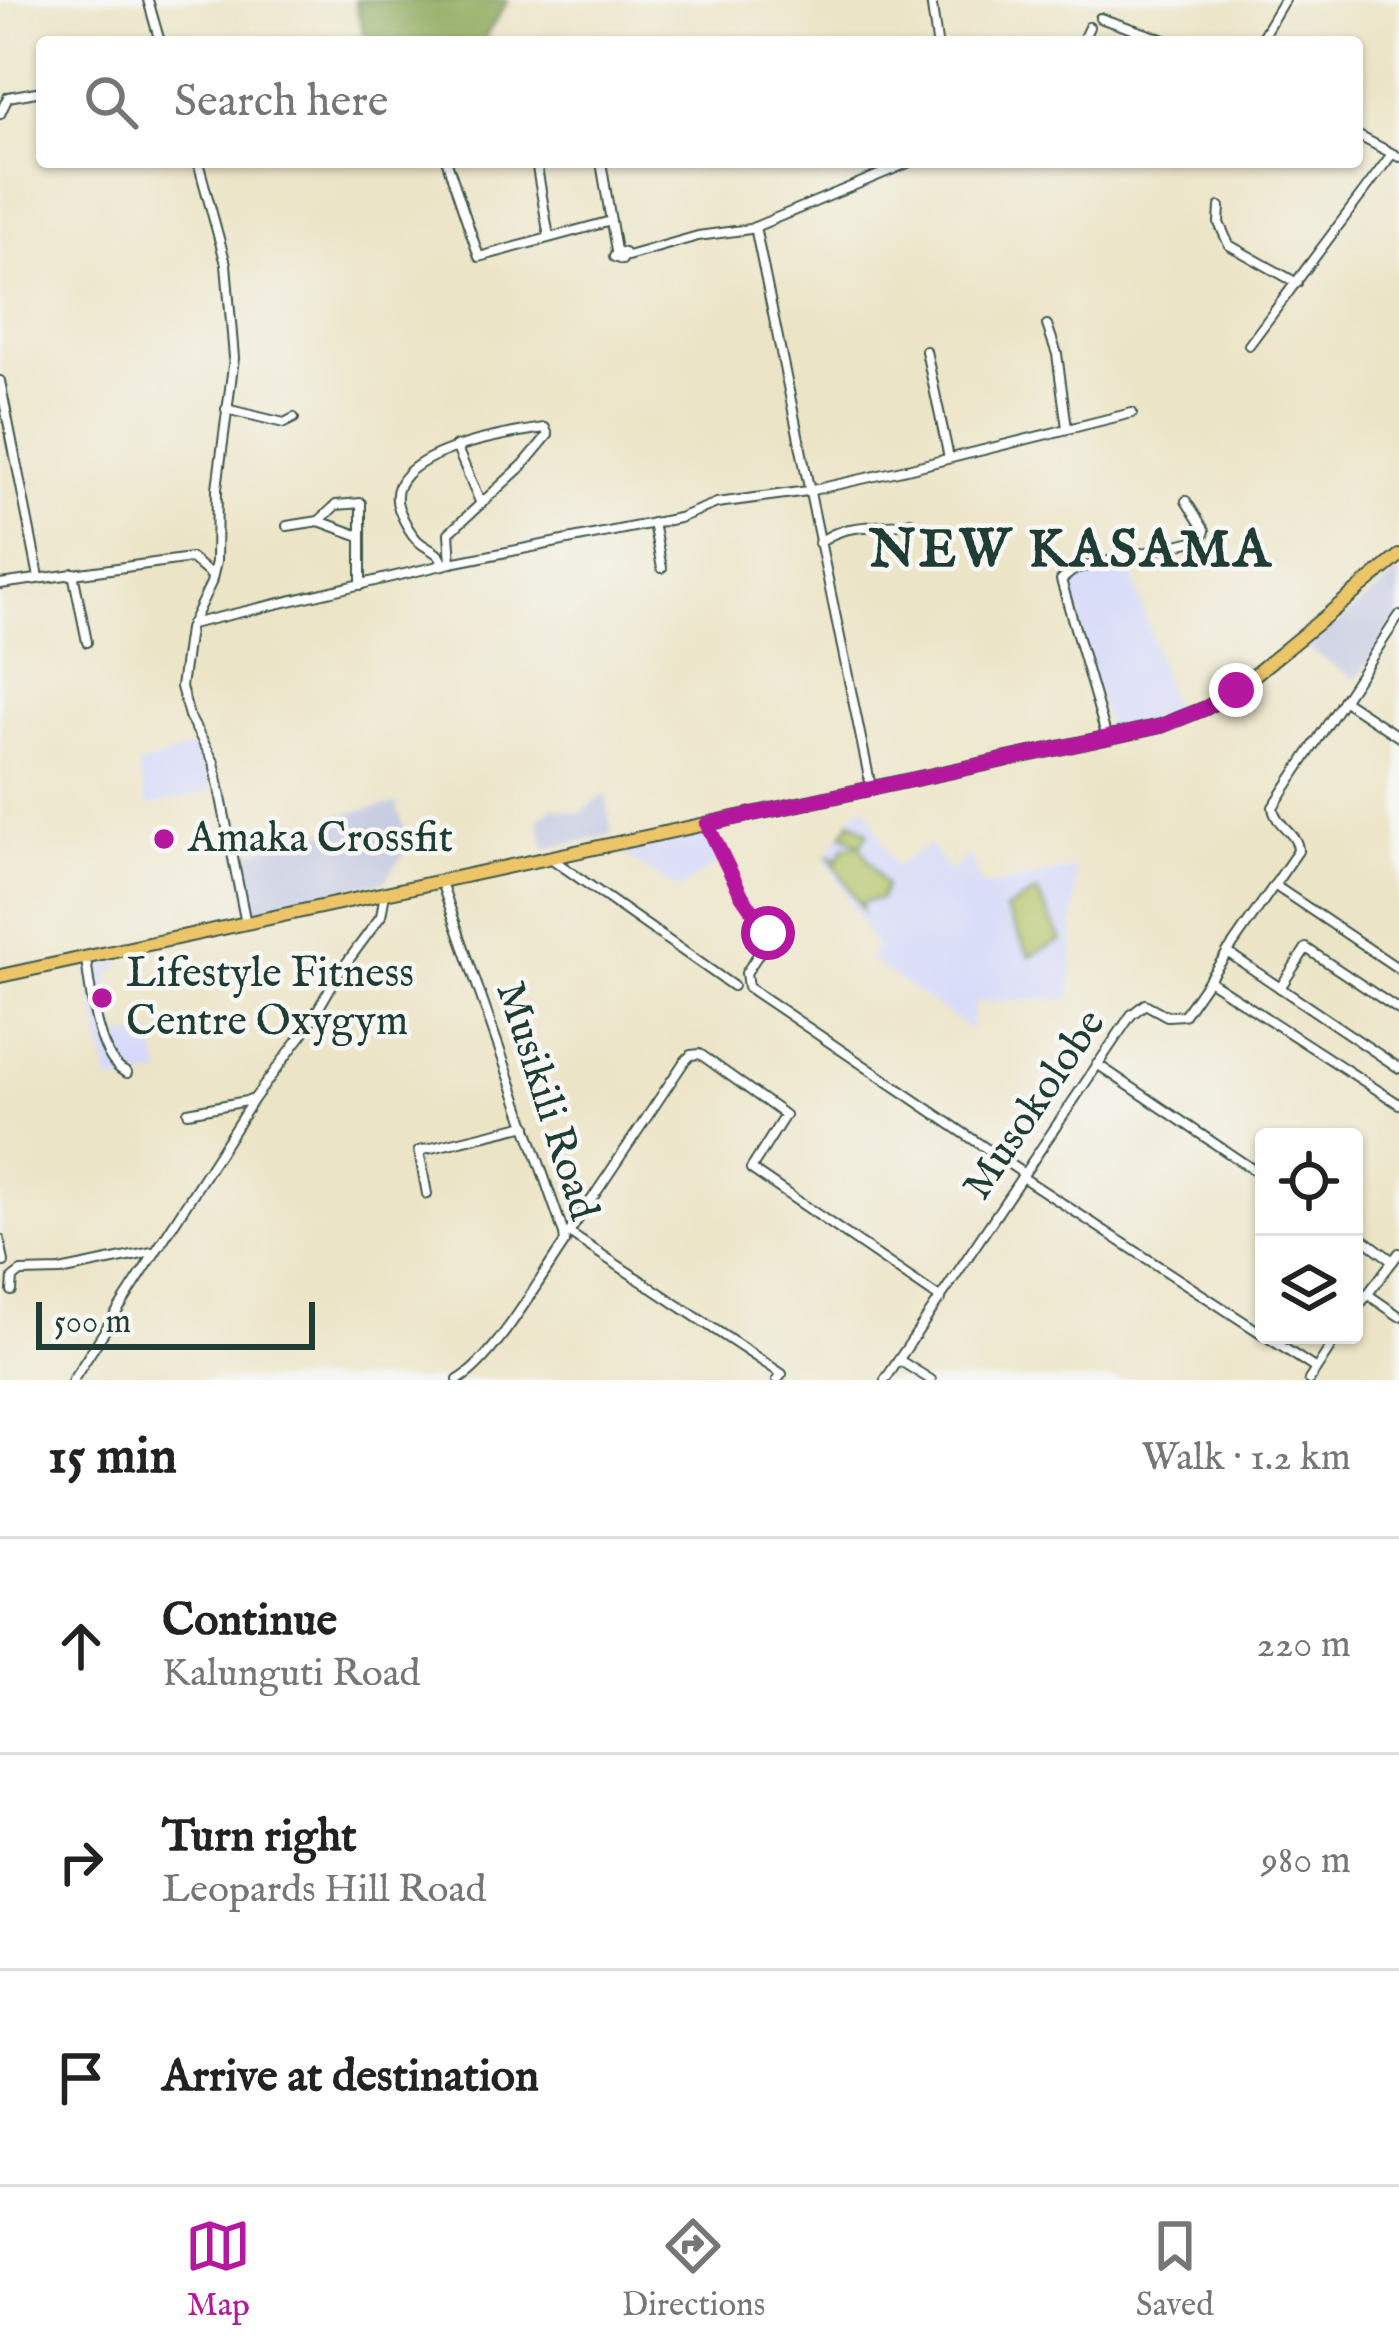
<!DOCTYPE html>
<html lang="en">
<head>
<meta charset="utf-8">
<style>
  :root { --surface:#fff; --page:#f6f6f6; --text:#222; --muted:#767676; --line:#e0e0e0; --accent:#b5179e }
  body { margin:0; font-family:"IM FELL English",serif; background:var(--page); color:var(--text) }
  .controls { position:absolute; right:36px; bottom:36px; display:grid; overflow:hidden; border-radius:12px; box-shadow:0 3px 9px #0004 }
  .controls button { width:108px; height:108px; display:grid; place-items:center; padding:0; border:0; border-bottom:3px solid var(--line); background:var(--surface); color:var(--text); font:60px sans-serif }
  .scale { position:absolute; left:36px; bottom:30px; width:279px; box-sizing:border-box; padding-left:12px; border:6px solid #1f3d34; border-top:0; font-size:33px; line-height:42px; white-space:nowrap; color:#1f3d34; -webkit-text-stroke:9px #f6f6f2; paint-order:stroke }
  .stop { position:absolute; width:36px; height:36px; margin:-27px; border:9px solid #b5179e; border-radius:50%; background:#fff }
  .stop.end { background:#b5179e; border-color:#fff; box-shadow:0 3px 12px #0008 }
  .list { margin:0; padding:0; list-style:none }
  h2 { display:flex; justify-content:space-between; align-items:center; height:156px; margin:0; padding:0 48px; font-size:51px }
  h2 small { font-size:39px; font-weight:400; color:var(--muted) }
  .list li { display:grid; grid-template-columns:78px 1fr auto; gap:36px; align-items:center; box-sizing:border-box; height:216px; padding:0 48px; border-top:3px solid var(--line) }
  .list b { display:block; font-size:45px; white-space:nowrap }
  .list p { margin:0; font-size:39px; white-space:nowrap; color:var(--muted) }
  .list em { font-size:39px; font-style:normal; color:var(--muted) }
  .icon { flex:none; width:66px; height:66px; fill:none; stroke:currentColor; stroke-width:2; stroke-linecap:round; stroke-linejoin:round }
  .map { position:relative; flex:none; width:1399px; height:1380px; overflow:hidden }
  .search { position:absolute; background:var(--surface); box-shadow:0 3px 9px #0004; left:36px; right:36px; top:36px; height:132px; display:flex; align-items:center; gap:30px; box-sizing:border-box; padding:0 42px; border-radius:12px; color:var(--muted); font-size:45px }
  .sheet { height:804px; background:var(--surface) }
  nav { display:flex; justify-content:space-around; align-items:center; box-sizing:border-box; height:168px; border-top:3px solid var(--line); background:var(--surface); font-size:33px; color:var(--muted) }
  nav a { display:grid; justify-items:center; gap:6px }
  nav .on { color:var(--accent) }
  .map>svg:first-child { display:block }
</style>
</head>
<body>
<div class="map">
<svg width="1399" height="1380" viewBox="0 0 1399 1380">
  <rect width="100%" height="100%" fill="#f6f6f2"/>
  <filter id="ink" filterUnits="userSpaceOnUse"><feTurbulence type="fractalNoise" baseFrequency=".00833" numOctaves="2"/><feDisplacementMap in="SourceGraphic" scale="24" xChannelSelector="R" yChannelSelector="G"/><feConvolveMatrix kernelMatrix="1 2 1 2 8 2 1 2 1" color-interpolation-filters="sRGB"/></filter>
  <filter id="wash" filterUnits="userSpaceOnUse"><feTurbulence type="fractalNoise" baseFrequency=".004" numOctaves="4" result="noise"/><feDisplacementMap in="SourceGraphic" scale="48" xChannelSelector="R" yChannelSelector="G"/><feGaussianBlur stdDeviation="2.7" result="paint"/><feColorMatrix in="noise" values="0 0 0 0 0 0 0 0 0 0 0 0 0 0 0 0 0 1.4 0 .05"/><feComposite in="paint" operator="in"/></filter>
  <g filter="url(#wash)">
    <rect width="100%" height="100%" fill="#ece4c6"/>
    <g fill="#d4d8f9">
      <polygon points="1128,560 1174,714 1108,730 1067,589 1068,577 1073,572"/>
      <polygon points="198,746 211,792 147,807 137,766"/>
      <polygon points="867,806 894,867 929,844 949,872 970,856 982,887 1076,868 1071,999 975,1002 971,1030 869,960 876,948 826,858 855,811"/>
      <polygon points="709,834 721,861 677,890 622,853"/>
      <polygon points="126,959 108,976 116,1037 153,1034 161,1075 109,1083 87,966"/>
    </g>
    <g fill="#bdc3de">
      <polygon points="1399,573 1399,614 1356,680 1306,648"/>
      <polygon points="606,794 612,834 545,849 539,819 553,807 580,813"/>
      <polygon points="397,803 408,847 385,881 346,889 347,894 249,912 238,855 334,829 332,817"/>
    </g>
    <g fill="#b1c265" stroke="#68804c" stroke-width="3">
      <polygon points="851,821 868,832 860,846 885,886 880,899 862,902 862,909 830,857 837,860 844,847 859,845 843,834"/>
      <polygon points="1037,892 1062,940 1030,956 1005,910"/>
    </g>
    <polygon fill="#8ca85a" stroke="#567247" stroke-width="3" points="355,0 508,0 482,42 366,42"/>
  </g>
  <g filter="url(#ink)">
    <g fill="none" stroke-linecap="round" stroke-linejoin="round">
      <g stroke="#3e564a" stroke-width="12">
        <g id="minor">
          <polyline points="148,0 160,42"/>
          <polyline points="931,0 937,42"/>
          <polyline points="1100,18 1171,42"/>
          <polyline points="1082,42 1089,27"/>
          <polyline points="1259,42 1284,0"/>
          <polyline points="0,114 8,97 42,91"/>
          <polyline points="1357,135 1399,157"/>
          <polyline points="198,162 226,264 234,358 217,488 216,562 211,583 189,629 181,687 189,716 214,762 246,924"/>
          <polyline points="447,162 479,257 611,221"/>
          <polyline points="536,162 549,237"/>
          <polyline points="601,162 616,251"/>
          <polyline points="1220,207 1219,223 1229,245 1297,283"/>
          <polyline points="755,227 871,787"/>
          <polygon points="617,251 624,253 622,260 614,257"/>
          <polyline points="624,257 698,236 750,229 910,162"/>
          <polyline points="1047,325 1057,354 1067,428"/>
          <polyline points="1249,345 1392,154"/>
          <polyline points="926,351 949,458"/>
          <polyline points="0,381 39,577"/>
          <polyline points="226,409 284,423 294,418"/>
          <polyline points="456,446 481,504"/>
          <polyline points="319,521 336,505 361,503 361,585"/>
          <polyline points="653,523 662,568"/>
          <polyline points="287,526 319,521 360,536"/>
          <path d="M819,543C844,521 882,529 911,522"/>
          <path d="M444,565C439,550 429,551 418,541C410,533 403,519 399,509C378,453 509,433 545,428L548,435L523,465L449,533L451,563"/>
          <polyline points="73,573 87,642"/>
          <polyline points="0,584 191,558 212,576"/>
          <polyline points="191,624 451,563 679,518 717,503 808,491 911,468 1132,413"/>
          <polyline points="1343,700 1399,737"/>
          <polyline points="1107,738 1061,580 1075,569 1202,539 1205,531 1186,501"/>
          <polyline points="707,825 742,896 767,930 767,941 746,973 748,987 1024,1174"/>
          <polyline points="552,859 733,986"/>
          <path d="M441,882L564,1234L565,1242C540,1278 494,1360 458,1380"/>
          <polyline points="1274,885 1399,969"/>
          <polyline points="1227,952 1399,1068"/>
          <path d="M86,959C90,988 97,1061 127,1073"/>
          <polyline points="1208,980 1399,1104"/>
          <polyline points="1280,988 1306,948 1399,1010"/>
          <polyline points="1097,1064 1264,1177"/>
          <polyline points="188,1112 252,1100"/>
          <polyline points="1022,1177 1316,1369"/>
          <polyline points="427,1194 419,1151 527,1125"/>
          <polyline points="1354,1232 1393,1261"/>
          <polyline points="569,1233 782,1374 777,1380"/>
          <polyline points="564,1234 569,1233 684,1062 691,1055 700,1054 785,1115 751,1169 941,1299"/>
          <polyline points="0,1240 4,1262"/>
          <polyline points="12,1291 13,1278 21,1272 60,1271 152,1252"/>
          <polyline points="1367,1294 1399,1316"/>
          <polyline points="1354,1312 1399,1253"/>
          <polyline points="899,1360 931,1380"/>
          <polyline points="73,1380 254,1099 307,1028 339,973 381,916 385,894"/>
          <path d="M885,1380L1131,1015L1145,1004L1167,1016L1184,1015L1298,851C1298,832 1275,826 1273,807L1399,616"/>
          <polyline points="1309,1380 1338,1335"/>
        </g>
      </g>
      <g stroke="#3e564a" stroke-width="16">
        <polyline id="major" points="0,976 1161,726 1206,708 1236,690 1399,556"/>
      </g>
      <use href="#minor" stroke="#fff" stroke-width="8"/>
      <use href="#major" stroke="#ecc569" stroke-width="12"/>
    </g>
  </g>
  <g fill="none" stroke-linecap="round" stroke-linejoin="round" filter="url(#ink)">
    <polyline stroke="#b5179e" stroke-width="15" points="768,933 742,896 707,824 1161,726 1206,708 1236,690"/>
  </g>
  <g fill="#b5179e" stroke="#f6f6f2" stroke-width="4.5">
    <circle cx="164" cy="839" r="12"/>
    <circle cx="102" cy="998" r="12"/>
  </g>
  <g text-anchor="middle" dominant-baseline="central" stroke-width="9" stroke-linejoin="round" paint-order="stroke">
    <g font-size="42" fill="#1f3d34" stroke="#f6f6f2" text-anchor="start">
      <text x="188" y="839">Amaka Crossfit</text>
      <text x="126" y="974">Lifestyle Fitness<tspan x="126" dy="48">Centre Oxygym</tspan></text>
    </g>
    <g font-size="42" fill="#1f3d34" stroke="#f6f6f2">
      <text transform="translate(546 1101) rotate(72)">Musikili Road</text>
      <text transform="translate(1035 1105) rotate(-56)">Musokolobe</text>
    </g>
    <g font-size="54" font-weight="bold" letter-spacing="3" fill="#1f3d34" stroke="#f6f6f2">
      <text x="1071" y="551">NEW KASAMA</text>
    </g>
  </g>
</svg>
<div class="controls">
<button><svg class="icon" aria-label="locate" viewBox="0 0 24 24"><circle cx="12" cy="12" r="6"/><path d="M12 2v4M12 18v4M2 12h4M18 12h4"/></svg></button>
<button><svg class="icon" aria-label="layers" viewBox="0 0 24 24"><path d="M12 4l9 5-9 5-9-5zM3 14l9 5 9-5"/></svg></button>
</div>
<div class="scale">500 m</div>
<div class="stop" style="left:768px;top:933px"></div>
<div class="stop end" style="left:1236px;top:690px"></div>
<div class="search"><svg class="icon" aria-label="search" viewBox="0 0 24 24"><circle cx="10" cy="10" r="6"/><path d="M15 15l6 6"/></svg>Search here</div>
</div>
<section class="sheet">
<h2>15 min<small>Walk · 1.2 km</small></h2>
<ul class="list">
<li><svg class="icon" aria-label="ahead" viewBox="0 0 24 24"><path d="M12 20V5M6 11l6-6 6 6"/></svg><div><b>Continue</b><p>Kalunguti Road</p></div><em>220 m</em></li>
<li><svg class="icon" aria-label="right" viewBox="0 0 24 24"><path d="M7 20v-9h11M14 6l5 5-5 5"/></svg><div><b>Turn right</b><p>Leopards Hill Road</p></div><em>980 m</em></li>
<li><svg class="icon" aria-label="arrive" viewBox="0 0 24 24"><path d="M6 21V4h12l-3 4 3 4H6"/></svg><div><b>Arrive at destination</b></div></li>
</ul>
</section>
<nav>
<a class="on"><svg class="icon" aria-label="map" viewBox="0 0 24 24"><path d="M3 6l6-2 6 2 6-2v14l-6 2-6-2-6 2zM9 4v14M15 6v14"/></svg>Map</a>
<a><svg class="icon" aria-label="directions" viewBox="0 0 24 24"><path d="M12 3l9 9-9 9-9-9zM9 14v-3h6M13 9l2 2-2 2"/></svg>Directions</a>
<a><svg class="icon" aria-label="saved" viewBox="0 0 24 24"><path d="M7 4h10v16l-5-4-5 4z"/></svg>Saved</a>
</nav>
</body>
</html>
